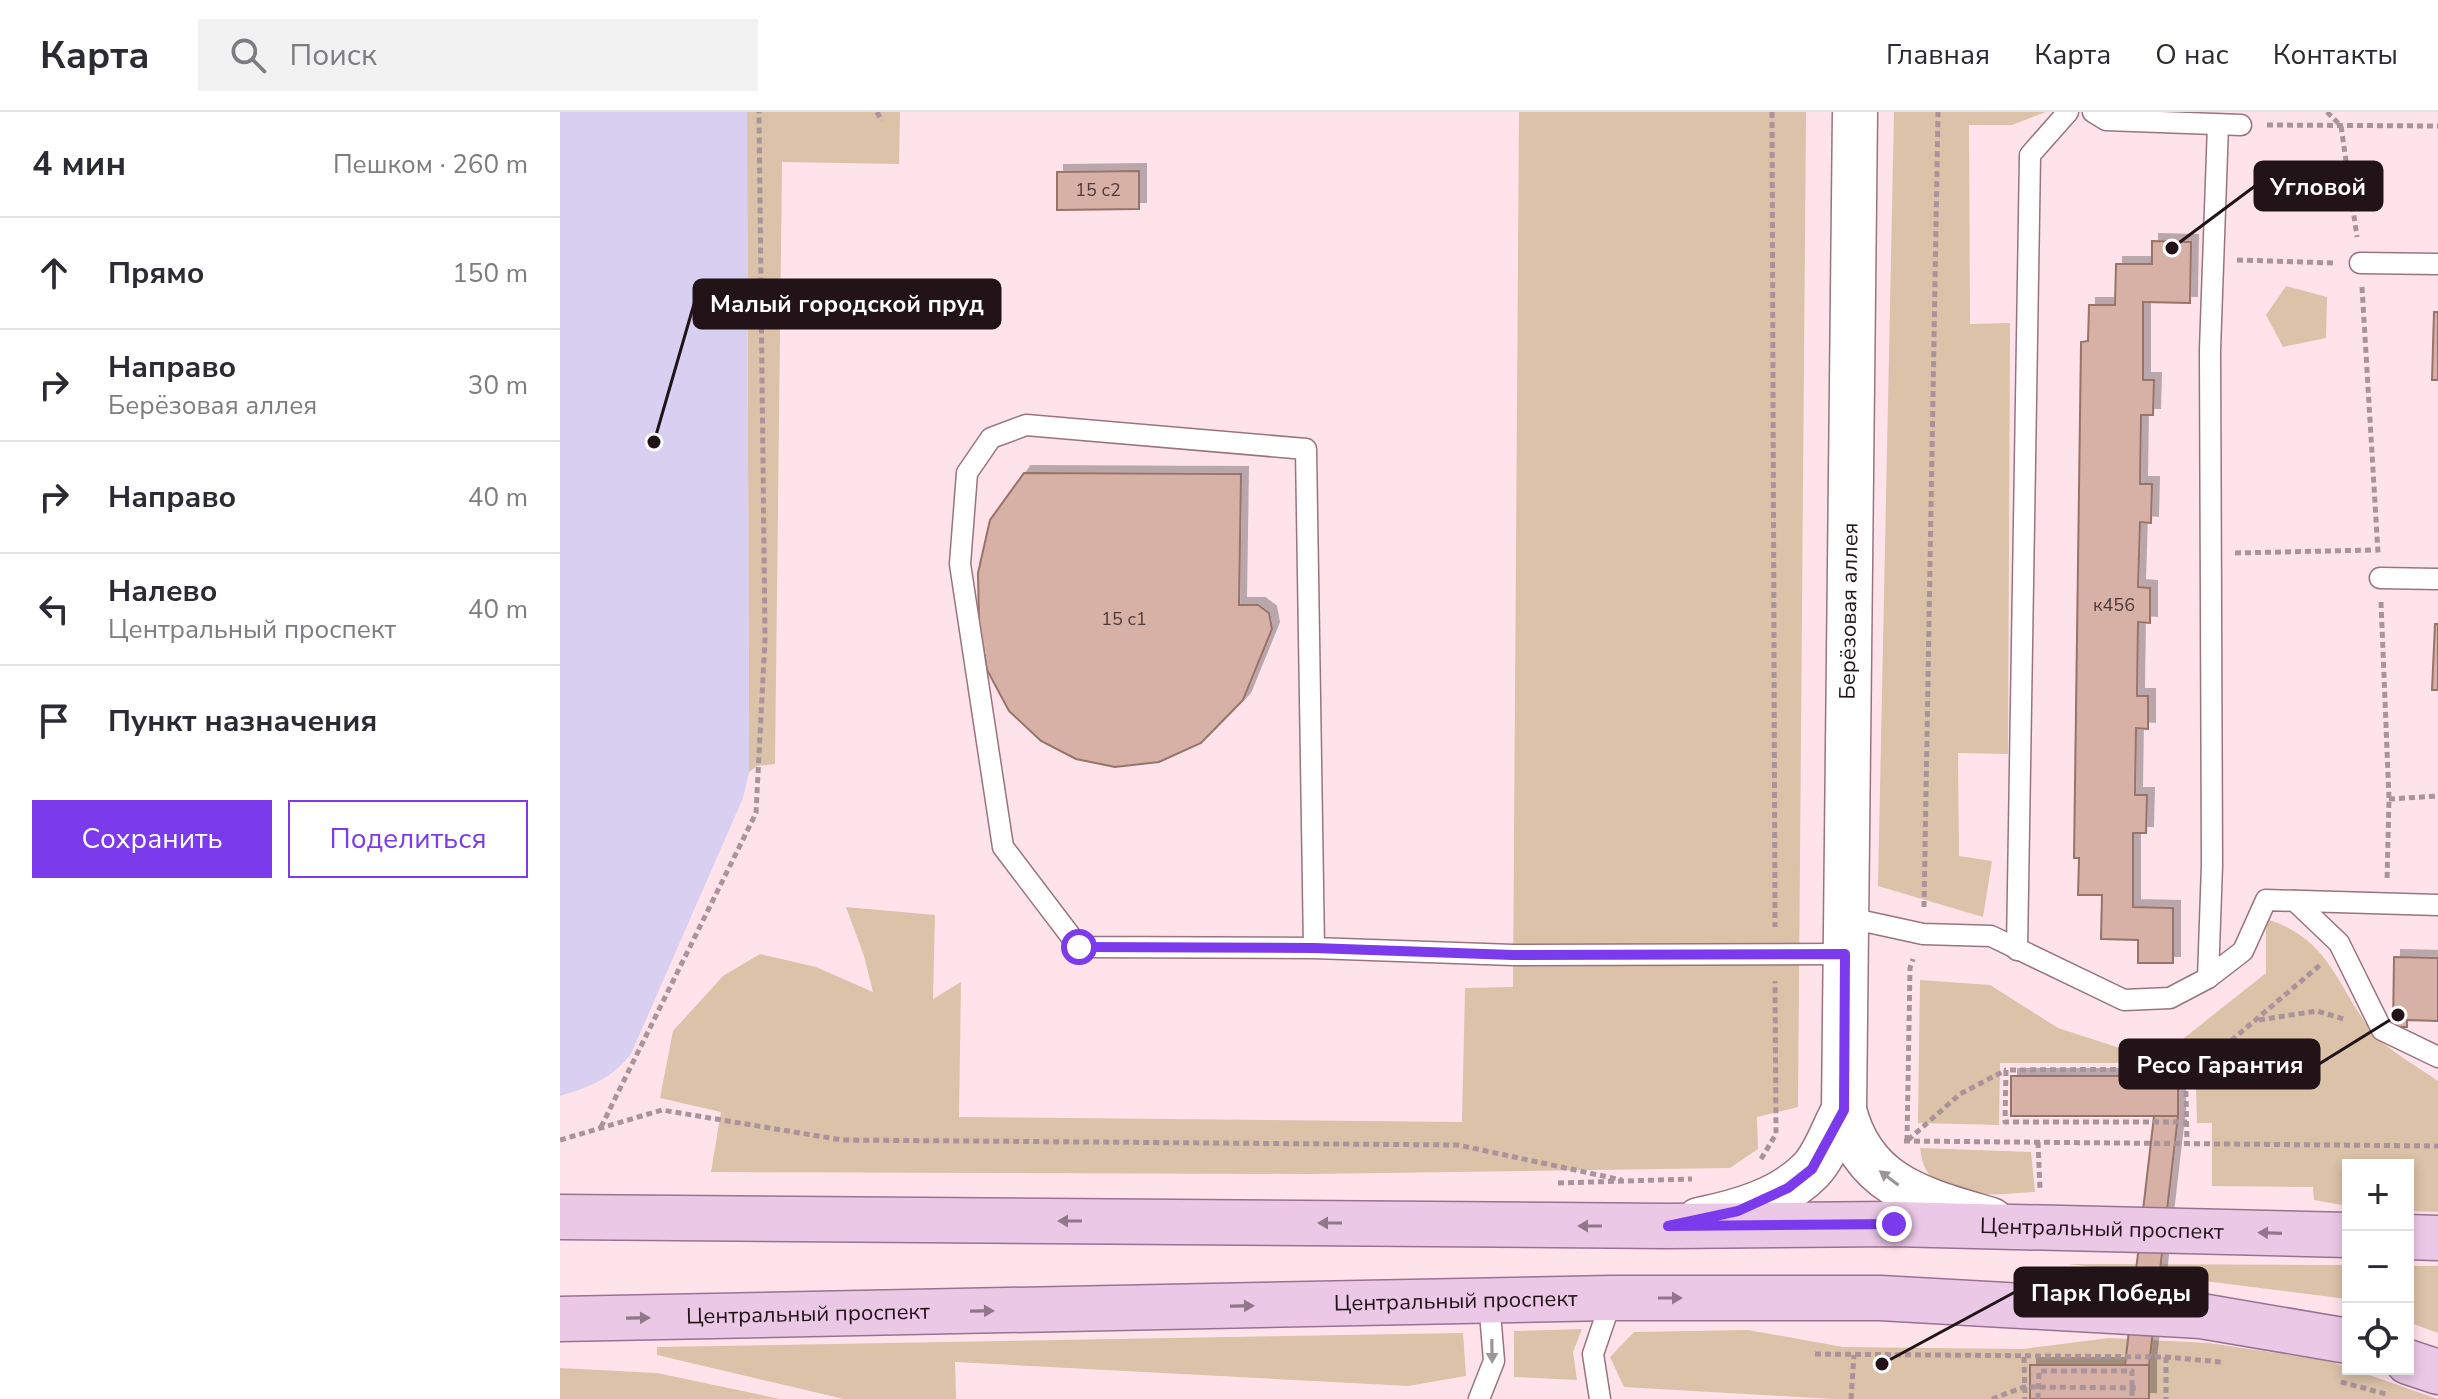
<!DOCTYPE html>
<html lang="ru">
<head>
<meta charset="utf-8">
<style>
  :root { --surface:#fff; --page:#f2f2f3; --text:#2b2b33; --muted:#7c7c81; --line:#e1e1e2; --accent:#7c3aed }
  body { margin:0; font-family:"Nunito Sans",sans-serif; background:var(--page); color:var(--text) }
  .controls { position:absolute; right:24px; bottom:24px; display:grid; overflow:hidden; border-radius:0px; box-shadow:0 4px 12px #0003 }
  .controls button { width:72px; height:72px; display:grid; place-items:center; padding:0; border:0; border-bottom:2px solid var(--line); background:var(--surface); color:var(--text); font:40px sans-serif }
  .stop { position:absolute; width:24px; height:24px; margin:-18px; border:6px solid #7c3aed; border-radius:50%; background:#fff }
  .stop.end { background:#7c3aed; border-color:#fff; box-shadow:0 2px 8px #0008 }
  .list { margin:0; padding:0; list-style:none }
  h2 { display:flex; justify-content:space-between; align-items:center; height:104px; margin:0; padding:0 32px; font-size:34px }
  h2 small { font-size:26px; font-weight:400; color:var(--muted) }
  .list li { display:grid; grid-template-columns:52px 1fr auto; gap:24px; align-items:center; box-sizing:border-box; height:112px; padding:0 32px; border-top:2px solid var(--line) }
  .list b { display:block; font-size:30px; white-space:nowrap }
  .list p { margin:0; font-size:26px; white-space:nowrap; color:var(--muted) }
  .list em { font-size:26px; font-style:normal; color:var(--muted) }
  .actions { display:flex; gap:16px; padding:24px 32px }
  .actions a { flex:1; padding:18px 0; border:2px solid var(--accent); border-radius:0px; text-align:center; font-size:28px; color:var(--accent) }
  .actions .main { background:var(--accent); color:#fff }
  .icon { flex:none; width:44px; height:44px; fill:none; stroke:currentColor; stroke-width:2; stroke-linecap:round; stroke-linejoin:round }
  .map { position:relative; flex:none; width:1878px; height:1287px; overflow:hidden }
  header { display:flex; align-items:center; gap:48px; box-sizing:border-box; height:112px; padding:0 40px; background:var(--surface); border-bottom:2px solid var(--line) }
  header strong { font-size:38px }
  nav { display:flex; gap:44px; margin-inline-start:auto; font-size:28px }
  .search { width:560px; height:72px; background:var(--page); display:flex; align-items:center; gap:20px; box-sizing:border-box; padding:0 28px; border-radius:0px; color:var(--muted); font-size:30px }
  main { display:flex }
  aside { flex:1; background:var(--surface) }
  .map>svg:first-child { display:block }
</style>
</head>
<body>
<header>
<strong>Карта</strong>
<div class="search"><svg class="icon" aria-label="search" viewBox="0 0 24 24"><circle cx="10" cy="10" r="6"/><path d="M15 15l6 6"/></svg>Поиск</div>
<nav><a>Главная</a><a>Карта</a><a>О нас</a><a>Контакты</a></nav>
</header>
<main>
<aside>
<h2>4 мин<small>Пешком · 260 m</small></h2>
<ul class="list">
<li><svg class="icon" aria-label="ahead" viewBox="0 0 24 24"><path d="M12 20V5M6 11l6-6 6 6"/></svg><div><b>Прямо</b></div><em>150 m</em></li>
<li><svg class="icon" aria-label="right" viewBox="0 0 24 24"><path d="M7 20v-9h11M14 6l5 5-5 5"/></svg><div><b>Направо</b><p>Берёзовая аллея</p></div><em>30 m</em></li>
<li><svg class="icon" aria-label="right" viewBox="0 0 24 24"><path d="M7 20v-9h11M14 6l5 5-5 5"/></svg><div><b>Направо</b></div><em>40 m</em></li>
<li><svg class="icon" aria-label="left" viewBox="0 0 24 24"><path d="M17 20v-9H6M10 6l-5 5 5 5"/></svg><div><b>Налево</b><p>Центральный проспект</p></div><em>40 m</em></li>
<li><svg class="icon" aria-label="arrive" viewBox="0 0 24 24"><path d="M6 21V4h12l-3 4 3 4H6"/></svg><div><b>Пункт назначения</b></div></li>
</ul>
<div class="actions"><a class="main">Сохранить</a><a>Поделиться</a></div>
</aside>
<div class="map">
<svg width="1878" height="1287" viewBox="0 0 1878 1287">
  <defs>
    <filter id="shadow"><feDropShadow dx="7" dy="-7" stdDeviation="0" flood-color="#0004"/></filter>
  </defs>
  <rect width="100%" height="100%" fill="#fee4ea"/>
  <g fill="#dbc2a9">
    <polygon points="187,0 340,0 339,52 222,50 215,652 197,654 189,660"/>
    <polygon points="959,0 1246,0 1238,995 1197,1005 1198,1037 1170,1056 748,1062 151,1060 161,1000 100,986 113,919 163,864 200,842 256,855 313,880 304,844 286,795 375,803 373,887 401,870 399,1005 902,1010 905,876 953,875"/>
    <polygon points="1334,0 1486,0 1452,13 1409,13 1410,212 1450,211 1448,642 1398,641 1399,744 1432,749 1423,805 1318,774"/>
    <polygon points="1726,174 1767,185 1766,226 1723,235 1706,203"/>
    <path d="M1706,807C1770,826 1777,875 1813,921C1825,936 1861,957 1878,969V1100L1848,1099V1053H1788V1094L1754,1088L1753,1075L1652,1074V1011H1637L1635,935L1614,934L1706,861Z"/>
    <polygon points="1360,868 1430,873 1498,916 1563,937 1564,951 1440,951 1439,1013 1358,1011"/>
    <path d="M1360,1036L1471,1040L1475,1080C1434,1082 1365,1095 1360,1036Z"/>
    <polygon points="1509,1152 1788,1153 1788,1187 1787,1187"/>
    <polygon points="1848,1154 1878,1154 1878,1221 1848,1210"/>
    <polygon points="1022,1217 1013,1240 1017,1268 954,1265 954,1219"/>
    <polygon points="1188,1218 1283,1235 1463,1237 1549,1226 1649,1231 1769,1249 1878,1287 1273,1287 1064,1275 1050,1245 1074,1220"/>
    <polygon points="903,1221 906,1264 848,1274 395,1250 396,1287 284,1287 97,1243 97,1235"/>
    <polygon points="0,1256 97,1261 220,1287 0,1287"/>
  </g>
  <path fill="#d8cff1" d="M0,0H187L189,660L183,686L71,942C50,968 31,974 0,984Z"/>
  <g fill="#d7b0a6" stroke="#977369" stroke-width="2" filter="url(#shadow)">
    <polygon points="579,59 579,97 497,98 497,60"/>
    <polygon points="1592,129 1631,130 1630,191 1583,190 1583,268 1594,268 1593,303 1581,303 1580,372 1592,372 1591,411 1580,410 1578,475 1590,476 1590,511 1578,510 1577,584 1588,584 1588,617 1576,616 1575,683 1587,683 1586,721 1573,721 1573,795 1613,796 1613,851 1578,851 1578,828 1541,827 1542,783 1518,783 1519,746 1514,746 1521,230 1528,229 1529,193 1555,193 1556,152 1592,152"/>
    <polygon points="1874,200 1878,200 1878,268 1872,268"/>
    <polygon points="464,361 681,362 679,493 698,493 709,501 712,517 683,588 641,631 599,650 555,655 516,647 481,629 449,599 427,558 419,512 418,461 430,408"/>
    <polygon points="1875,512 1878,512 1878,578 1872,578"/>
    <polygon points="1834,845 1878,846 1878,909 1847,908 1847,915 1833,915"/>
    <rect x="1451" y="964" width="167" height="40"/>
    <polygon points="1594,1004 1618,1004 1589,1253 1565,1253"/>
    <rect x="1470" y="1253" width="119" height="34"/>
  </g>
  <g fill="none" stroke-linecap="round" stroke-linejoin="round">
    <g stroke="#9a747d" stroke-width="23">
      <g id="lane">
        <polyline points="1533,0 1546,8 1681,13"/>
        <polyline points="1800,151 1878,152"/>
        <polyline points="1820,466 1878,467"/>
        <polyline points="1735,789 1779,831 1822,918 1878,945"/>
        <polyline points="1285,805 1363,822 1431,824 1564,888 1610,886 1648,866 1683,839 1706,788 1878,793"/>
        <polyline points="754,836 746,337 466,313 431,326 407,361 400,452 443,735 519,835 754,836 953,843 1285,842"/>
        <polyline points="1457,838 1470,43 1508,0"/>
        <polyline points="1648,866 1652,753 1650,238 1658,13"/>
        <polyline points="919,1287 934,1249 929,1189"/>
        <polyline points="1040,1287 1033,1242 1052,1186"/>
      </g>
    </g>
    <g stroke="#9a747d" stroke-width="47">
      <g id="secondary">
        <path d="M1295,0L1284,998C1303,1075 1364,1088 1431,1108"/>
        <path d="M1139,1108C1178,1100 1222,1088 1251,1058C1266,1042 1273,1017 1284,998"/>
      </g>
    </g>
    <g stroke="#9b7193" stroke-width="47">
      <g id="primary">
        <path id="s1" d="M0,1105L1108,1114L1334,1112L1788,1123"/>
        <polyline points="1848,1125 1878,1126"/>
        <path id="s2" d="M0,1207L1052,1186H1320L1641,1204L1788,1229"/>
        <polyline points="1848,1250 1878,1260"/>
      </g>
    </g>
    <g stroke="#aa949a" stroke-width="5" stroke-dasharray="6 4" stroke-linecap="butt">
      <polyline points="317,0 322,9"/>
      <polyline points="1212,0 1215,815"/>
      <polyline points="1767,0 1781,14 1797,125"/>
      <polyline points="1707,13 1878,14"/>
      <polyline points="1677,148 1775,151"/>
      <polyline points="1802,175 1818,441"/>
      <polyline points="1675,441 1813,438"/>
      <polyline points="1821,490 1829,687 1827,768"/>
      <polyline points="1829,687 1878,684"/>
      <polyline points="1364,795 1378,0"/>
      <polyline points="1699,908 1757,899 1787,908"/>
      <polyline points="1625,939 1627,1031"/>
      <polyline points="1626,957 1446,958 1445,1010 1627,1010"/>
      <polyline points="1618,974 1760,853"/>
      <polyline points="41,1015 196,701 205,527 199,0"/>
      <polyline points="0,1028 102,998 282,1028 898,1033 1062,1068"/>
      <polyline points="1348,1028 1400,982 1446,958"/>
      <polyline points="1344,1029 1878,1034"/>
      <polyline points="1347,1029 1350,856 1353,847"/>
      <polyline points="1478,1030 1480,1077"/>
      <polyline points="1201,1047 1216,1022 1215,869"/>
      <polyline points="998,1071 1132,1067"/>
      <polyline points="1255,1242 1606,1245 1661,1250"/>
      <polyline points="1464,1245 1465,1287"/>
      <polyline points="1606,1245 1606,1287"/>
      <polyline points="1781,1270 1826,1282"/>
      <polyline points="1291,1287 1294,1243"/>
      <polyline points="1432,1287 1464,1275 1580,1276"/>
      <polyline points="1478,1287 1479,1259 1572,1259 1572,1287"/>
    </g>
    <use href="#lane" stroke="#fff" stroke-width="20"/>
    <use href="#secondary" stroke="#fff" stroke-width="44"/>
    <use href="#primary" stroke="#eac8e6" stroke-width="44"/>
  </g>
  <defs><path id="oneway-solid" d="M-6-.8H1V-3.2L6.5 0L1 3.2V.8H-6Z" transform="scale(2)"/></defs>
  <g fill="#9b9597">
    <use href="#oneway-solid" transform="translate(1329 1066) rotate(-143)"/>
    <use href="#oneway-solid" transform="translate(932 1239) rotate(89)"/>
  </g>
  <g fill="#907789">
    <use href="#oneway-solid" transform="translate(510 1109) rotate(-180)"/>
    <use href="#oneway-solid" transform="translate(770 1111) rotate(-180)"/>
    <use href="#oneway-solid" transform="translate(1030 1114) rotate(-180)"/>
    <use href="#oneway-solid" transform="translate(1710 1121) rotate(-178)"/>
    <use href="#oneway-solid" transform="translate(1110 1186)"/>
    <use href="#oneway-solid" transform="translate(682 1194) rotate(-1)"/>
    <use href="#oneway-solid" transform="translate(422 1199) rotate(-1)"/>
    <use href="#oneway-solid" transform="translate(78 1206) rotate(-1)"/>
  </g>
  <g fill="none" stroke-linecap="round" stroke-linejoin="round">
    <polyline stroke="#7c3aed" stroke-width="10" points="519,835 754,836 953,843 1285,842 1284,998 1252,1057 1228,1076 1178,1099 1108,1114 1334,1112"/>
  </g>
  <g text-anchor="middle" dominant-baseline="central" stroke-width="7" stroke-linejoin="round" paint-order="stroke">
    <g font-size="18" fill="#4e3a3b">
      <text x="538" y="78">15 с2</text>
      <text x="1554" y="493">к456</text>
      <text x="564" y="507">15 с1</text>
    </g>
    <g font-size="22" fill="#211317" stroke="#fff">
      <text transform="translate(1289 499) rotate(-89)">Берёзовая аллея</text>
      <text stroke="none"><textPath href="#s1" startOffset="1542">Центральный проспект</textPath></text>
      <text stroke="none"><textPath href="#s2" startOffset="896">Центральный проспект</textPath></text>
      <text stroke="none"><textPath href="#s2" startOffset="248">Центральный проспект</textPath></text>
    </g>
  </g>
  <path fill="none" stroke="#211317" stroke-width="3" d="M1612 136L1695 74M94 330L134 192M1838 903L1759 952M1322 1252L1455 1180"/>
  <g fill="#211317" stroke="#fff" stroke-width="3">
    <circle cx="1612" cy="136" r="8"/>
    <circle cx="94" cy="330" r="8"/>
    <circle cx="1838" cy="903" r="8"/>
    <circle cx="1322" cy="1252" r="8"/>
  </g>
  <g fill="#211317" stroke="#211317" stroke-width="3">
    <rect x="1695" y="50" width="127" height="48" rx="8"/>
    <rect x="134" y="168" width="306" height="48" rx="8"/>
    <rect x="1560" y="928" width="199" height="48" rx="8"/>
    <rect x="1455" y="1156" width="192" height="48" rx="8"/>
  </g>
  <g font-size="24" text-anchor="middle" font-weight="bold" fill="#fff">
    <text x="1758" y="83">Угловой</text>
    <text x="287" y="200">Малый городской пруд</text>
    <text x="1660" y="961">Ресо Гарантия</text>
    <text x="1551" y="1189">Парк Победы</text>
  </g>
</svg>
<div class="controls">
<button>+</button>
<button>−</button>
<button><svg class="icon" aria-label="locate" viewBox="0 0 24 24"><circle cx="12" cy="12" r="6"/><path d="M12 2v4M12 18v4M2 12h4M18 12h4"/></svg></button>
</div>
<div class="stop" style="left:519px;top:835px"></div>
<div class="stop end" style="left:1334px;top:1112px"></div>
</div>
</main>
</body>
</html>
